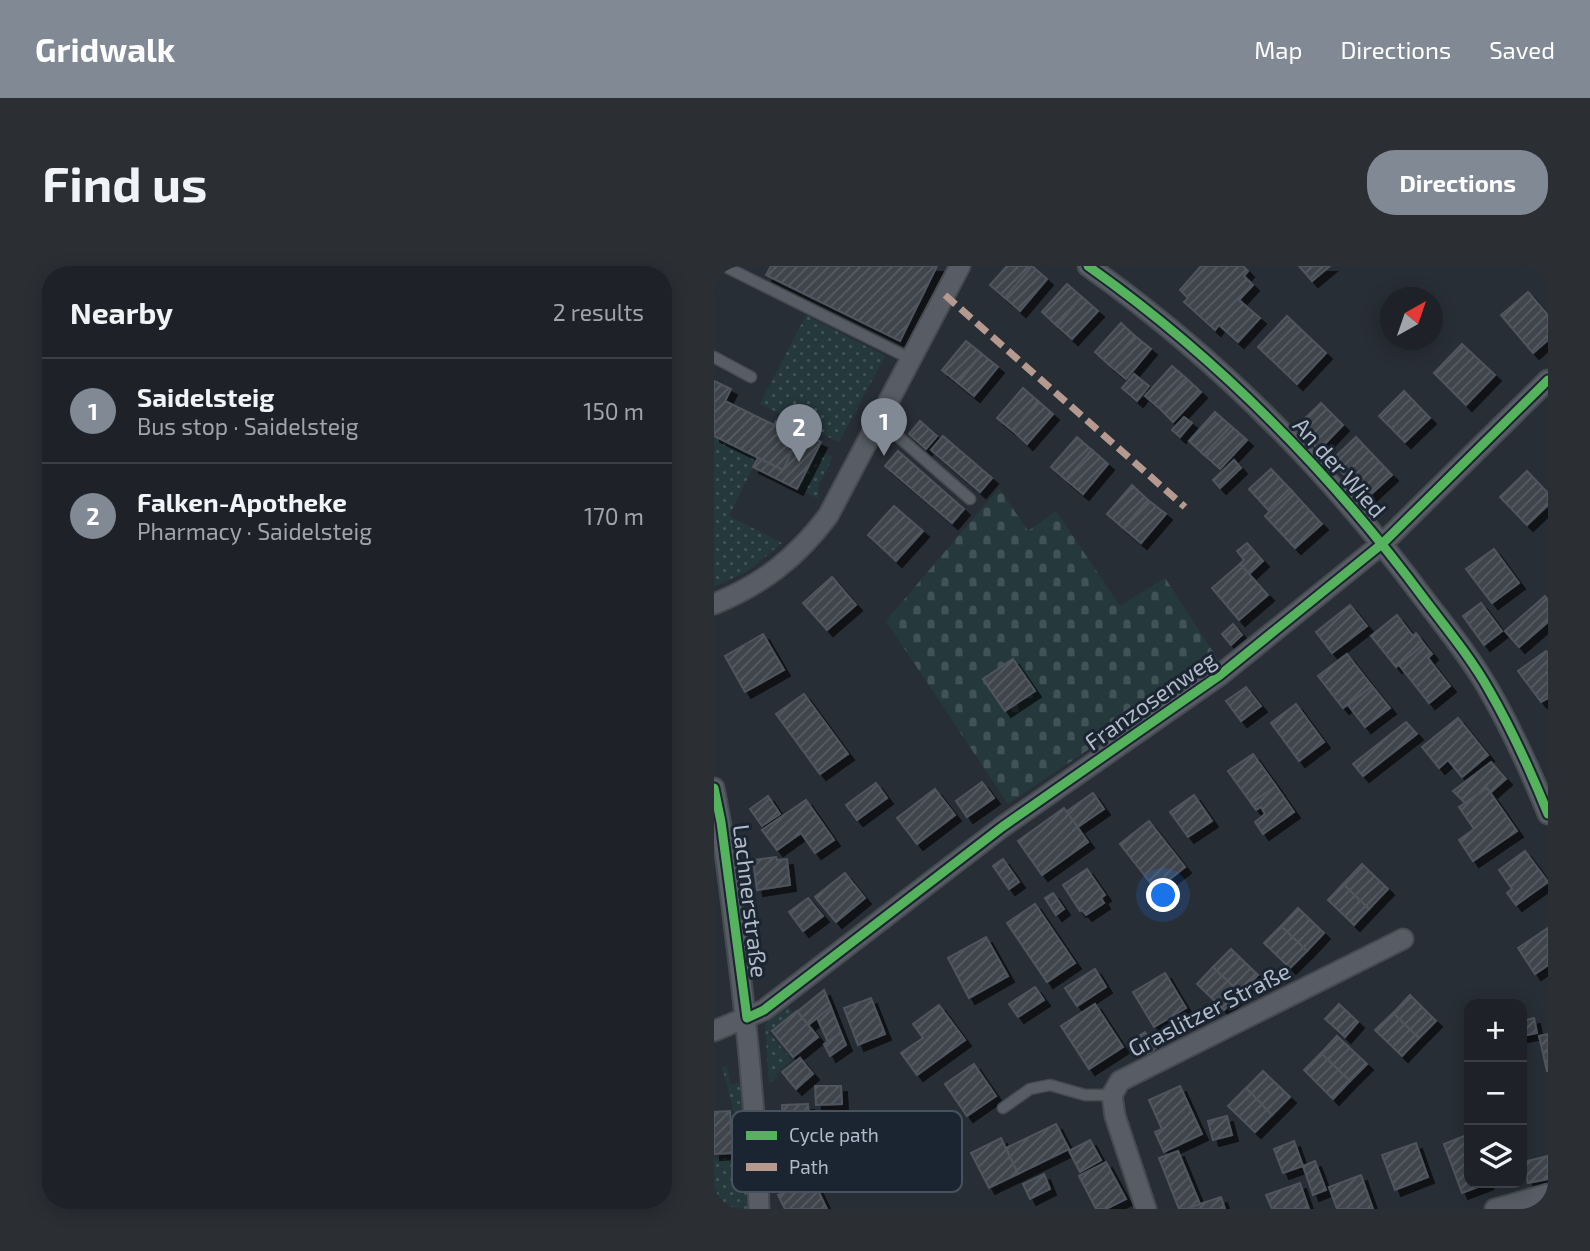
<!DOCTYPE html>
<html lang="en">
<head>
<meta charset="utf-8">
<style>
  :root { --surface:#1e2228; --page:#2b2f34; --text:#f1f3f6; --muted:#a1a4a8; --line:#3c3f45; --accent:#818995 }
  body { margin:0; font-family:"Exo 2",sans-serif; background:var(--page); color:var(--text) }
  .controls { position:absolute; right:21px; bottom:21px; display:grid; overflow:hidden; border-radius:14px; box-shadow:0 4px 18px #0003 }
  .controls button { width:63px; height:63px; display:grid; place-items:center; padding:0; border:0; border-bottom:2px solid var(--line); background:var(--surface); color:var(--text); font:35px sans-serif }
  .compass { position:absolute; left:666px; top:21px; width:63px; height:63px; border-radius:50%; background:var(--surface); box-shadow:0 4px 18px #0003; rotate:40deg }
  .you { position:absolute; left:450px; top:630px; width:24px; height:24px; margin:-18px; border:5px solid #fff; border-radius:50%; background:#1a73e8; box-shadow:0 0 0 10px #1a73e833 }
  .badge { display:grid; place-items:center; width:46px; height:46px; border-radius:50%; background:var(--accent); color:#fff; font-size:23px; font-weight:700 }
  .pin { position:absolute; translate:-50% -58px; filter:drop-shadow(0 2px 4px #0008) }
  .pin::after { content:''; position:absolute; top:37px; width:24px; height:21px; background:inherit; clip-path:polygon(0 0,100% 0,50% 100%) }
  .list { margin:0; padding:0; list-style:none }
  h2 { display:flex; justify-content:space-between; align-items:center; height:91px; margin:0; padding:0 28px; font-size:30px }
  h2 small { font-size:23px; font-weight:400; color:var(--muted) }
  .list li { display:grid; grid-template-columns:46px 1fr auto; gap:21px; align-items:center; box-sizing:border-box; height:105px; padding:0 28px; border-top:2px solid var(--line) }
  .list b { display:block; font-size:26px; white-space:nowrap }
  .list p { margin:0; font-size:23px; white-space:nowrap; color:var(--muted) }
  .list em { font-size:23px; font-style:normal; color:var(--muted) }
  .icon { flex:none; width:38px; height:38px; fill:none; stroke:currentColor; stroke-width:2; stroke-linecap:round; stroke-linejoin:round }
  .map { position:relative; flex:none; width:834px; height:943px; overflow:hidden; border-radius:28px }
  header { display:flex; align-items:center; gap:42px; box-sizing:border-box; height:98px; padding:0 35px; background:var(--accent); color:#fff }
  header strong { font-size:33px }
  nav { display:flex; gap:38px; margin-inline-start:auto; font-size:24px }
  .intro { display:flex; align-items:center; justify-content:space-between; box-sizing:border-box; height:168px; padding:0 42px }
  h1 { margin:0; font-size:49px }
  .button { padding:18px 32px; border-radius:28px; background:var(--accent); color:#fff; font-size:24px; font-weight:700 }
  main { display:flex; gap:42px; padding:0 42px }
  aside { flex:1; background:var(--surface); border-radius:28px; box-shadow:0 4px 18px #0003 }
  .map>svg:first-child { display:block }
</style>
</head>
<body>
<header>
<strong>Gridwalk</strong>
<nav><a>Map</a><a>Directions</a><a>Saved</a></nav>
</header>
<div class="intro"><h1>Find us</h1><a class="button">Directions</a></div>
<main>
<aside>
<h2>Nearby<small>2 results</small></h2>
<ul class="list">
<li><span class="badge">1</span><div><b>Saidelsteig</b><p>Bus stop · Saidelsteig</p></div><em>150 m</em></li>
<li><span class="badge">2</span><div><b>Falken-Apotheke</b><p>Pharmacy · Saidelsteig</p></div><em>170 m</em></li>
</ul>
</aside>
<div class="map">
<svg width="834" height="943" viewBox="0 0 834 943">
  <defs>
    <pattern id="grass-dots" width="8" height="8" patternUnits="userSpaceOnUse" patternTransform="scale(1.75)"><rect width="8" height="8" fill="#25383c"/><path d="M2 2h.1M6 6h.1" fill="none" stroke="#425357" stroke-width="1.8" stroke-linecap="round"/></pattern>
    <pattern id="cemetery-stones" width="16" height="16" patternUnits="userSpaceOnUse" patternTransform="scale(1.75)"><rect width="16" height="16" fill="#25383c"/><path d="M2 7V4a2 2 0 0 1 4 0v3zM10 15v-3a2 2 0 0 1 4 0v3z" fill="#425357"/></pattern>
    <pattern id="building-hatch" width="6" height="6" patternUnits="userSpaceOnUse" patternTransform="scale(1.75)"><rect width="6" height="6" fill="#3f444c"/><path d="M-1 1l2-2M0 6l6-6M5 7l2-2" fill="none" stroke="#585d64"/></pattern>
    <filter id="shadow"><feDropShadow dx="6" dy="6" stdDeviation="0" flood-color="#0009"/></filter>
  </defs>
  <rect width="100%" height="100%" fill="#282e36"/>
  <g fill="url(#grass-dots)">
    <polygon points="92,49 171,90 125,176 46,138"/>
    <polygon points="0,168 44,191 15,250 68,277 34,305 0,321"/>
    <polygon points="104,184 119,191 104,220 105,233 84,223"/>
    <polygon points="72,738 79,747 55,767 78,794 62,808 64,811 55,817 51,758"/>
    <polygon points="8,801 13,801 16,818 29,817 34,943 0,943 0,889 1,893 17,892 17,889 21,888 19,854 22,854"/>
  </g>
  <polygon fill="url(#cemetery-stones)" points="285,222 314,265 342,245 406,340 451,312 505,395 294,538 172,355"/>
  <g fill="url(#building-hatch)" stroke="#50555e" stroke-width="2" filter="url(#shadow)">
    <polygon points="57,0 223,0 186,75 52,9"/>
    <polygon points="293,0 318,0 291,32 276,19"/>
    <polygon points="318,0 333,13 306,45 291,32"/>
    <polygon points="487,0 529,0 534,5 530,10 539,19 525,34 546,52 524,76 505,59 501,64 470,36 474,32 466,24"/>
    <polygon points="585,0 616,0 598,15"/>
    <polygon points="353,18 368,31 343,60 328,46"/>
    <polygon points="814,26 834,49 834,74 819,87 787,49"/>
    <polygon points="368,31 384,45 358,73 343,60"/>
    <polygon points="573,50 612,87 583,118 544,81"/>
    <polygon points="407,57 421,70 395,99 381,86"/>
    <polygon points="421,70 437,83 412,113 395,99"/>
    <polygon points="252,75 268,88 244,117 228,104"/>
    <polygon points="748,78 781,109 752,139 720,107"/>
    <polygon points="268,88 284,101 260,130 244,117"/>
    <polygon points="458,100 472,112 445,142 431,130"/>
    <polygon points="420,108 435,120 423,135 408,122"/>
    <polygon points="472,112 487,126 459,156 445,142"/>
    <polygon points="0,115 17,123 11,135 60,159 62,155 87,167 69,204 0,170"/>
    <polygon points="309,122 324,135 299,165 283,152"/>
    <polygon points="690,125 716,152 691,176 665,150"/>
    <polygon points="324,135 339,148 313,178 299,165"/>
    <polygon points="607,137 629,159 605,184 582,161"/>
    <polygon points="501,146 517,160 490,189 475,175"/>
    <polygon points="470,151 478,157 466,171 458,164"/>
    <polygon points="206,155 223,170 212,183 195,168"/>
    <polygon points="517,160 533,174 506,203 490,189"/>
    <polygon points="87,167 107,176 83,223 39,201 44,192 69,204"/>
    <polygon points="229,170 278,212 266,226 217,184"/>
    <polygon points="363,171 378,184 352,214 337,201"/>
    <polygon points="642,171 678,209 653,232 617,195"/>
    <polygon points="378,184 394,198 369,228 352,214"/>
    <polygon points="184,185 250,243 238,257 171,200"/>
    <polygon points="520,194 527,202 506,222 499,214"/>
    <polygon points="557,203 578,225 556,246 535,223"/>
    <polygon points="813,205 834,227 834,239 813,259 786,231"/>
    <polygon points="418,219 434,234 409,262 393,248"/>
    <polygon points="578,225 608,258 581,282 551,250"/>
    <polygon points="434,234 452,248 427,277 409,262"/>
    <polygon points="180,240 209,265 182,295 154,269"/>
    <polygon points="533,277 549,295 535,308 526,298 530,294 523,285"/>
    <polygon points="780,283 805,317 778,337 752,303"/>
    <polygon points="526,298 554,329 525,354 498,322"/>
    <polygon points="118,311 142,339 113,364 89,337"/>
    <polygon points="831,330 834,334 834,356 805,381 791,365"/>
    <polygon points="767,337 788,365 770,379 749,350"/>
    <polygon points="636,339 653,360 618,387 602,366"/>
    <polygon points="683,349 699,370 702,367 710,378 682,401 657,370"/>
    <polygon points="519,358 528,369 517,379 508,368"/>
    <polygon points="49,368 70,404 31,426 11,390"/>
    <polygon points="710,378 718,388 714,392 736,420 715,437 685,399"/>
    <polygon points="832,385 834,387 834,432 827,436 804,405"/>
    <polygon points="633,388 658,420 629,442 604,410"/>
    <polygon points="299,393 321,425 291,445 269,413"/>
    <polygon points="658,420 676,442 651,461 634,439"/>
    <polygon points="532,421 547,440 527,455 512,435"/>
    <polygon points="90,428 134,488 106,508 62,448"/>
    <polygon points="582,438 610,476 585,495 557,457"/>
    <polygon points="744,452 774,489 748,511 734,494 725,502 708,481"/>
    <polygon points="692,456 703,468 649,510 639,498"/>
    <polygon points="539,488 562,520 537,537 514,505"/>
    <polygon points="777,496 792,513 776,527 773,522 751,537 739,525"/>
    <polygon points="268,516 280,532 253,551 242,535"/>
    <polygon points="162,517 173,532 143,554 132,539"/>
    <polygon points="562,520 580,546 549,568 541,556 551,548 547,541 542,544 537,537"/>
    <polygon points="773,522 803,565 759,595 745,574 760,563 745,541"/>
    <polygon points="221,523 241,549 203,578 183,552"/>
    <polygon points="379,527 390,543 364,561 352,546"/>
    <polygon points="480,529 498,555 474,571 456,546"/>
    <polygon points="54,530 66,548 48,560 36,543"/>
    <polygon points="92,534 120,574 101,587 87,567 63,584 48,564"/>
    <polygon points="350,542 374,576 328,609 304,575"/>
    <polygon points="435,555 471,601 442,624 406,578"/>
    <polygon points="811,585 834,616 802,639 793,627 798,623 785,604"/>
    <polygon points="62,591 63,594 73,593 76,619 43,624 39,594"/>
    <polygon points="289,593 305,616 295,623 279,600"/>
    <polygon points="648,598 674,623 655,643 629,618"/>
    <polygon points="373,603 391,629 387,632 390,637 372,649 368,644 366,645 349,619"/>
    <polygon points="131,607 151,632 122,656 101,631"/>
    <polygon points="629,618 655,643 640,659 614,634"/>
    <polygon points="339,627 350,643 342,649 331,632"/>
    <polygon points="94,632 109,650 89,665 75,646"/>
    <polygon points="321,638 361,697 333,716 293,657"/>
    <polygon points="584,642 610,667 593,685 567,660"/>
    <polygon points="567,660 593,685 576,702 550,677"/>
    <polygon points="834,662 834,699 821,708 804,682"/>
    <polygon points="272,671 294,710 255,732 234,692"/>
    <polygon points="517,683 544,709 526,727 499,701"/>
    <polygon points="499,701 526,727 510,744 483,718"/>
    <polygon points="381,703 392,721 363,740 351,722"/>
    <polygon points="451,707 472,742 440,761 419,726"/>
    <polygon points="321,721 330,734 304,751 295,738"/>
    <polygon points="110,724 117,741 94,759 83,746"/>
    <polygon points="696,729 722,755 705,772 679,747"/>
    <polygon points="157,732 171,768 144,779 130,742"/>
    <polygon points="381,738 409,781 375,803 347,760"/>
    <polygon points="625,738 644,756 631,771 611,753"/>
    <polygon points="225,739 251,774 203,809 187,787 209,772 199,758"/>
    <polygon points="117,741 127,767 114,776 103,752"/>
    <polygon points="83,745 104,771 79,791 58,765"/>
    <polygon points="679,747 705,772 688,790 661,764"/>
    <polygon points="820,752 823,767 808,770 808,755"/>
    <polygon points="431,766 442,782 434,788 423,771"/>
    <polygon points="127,767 132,779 116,790 110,778"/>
    <polygon points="834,768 834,805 833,805 825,770"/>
    <polygon points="623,770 653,798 636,815 607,787"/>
    <polygon points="607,787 636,815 619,833 590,804"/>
    <polygon points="86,792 99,808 82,823 68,806"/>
    <polygon points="260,798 282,830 253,850 231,818"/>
    <polygon points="549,805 576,831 558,849 532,822"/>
    <polygon points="101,820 127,820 128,838 102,839"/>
    <polygon points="466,820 488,868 450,886 441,866 448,863 435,834"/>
    <polygon points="532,822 558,849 541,866 514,840"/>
    <polygon points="94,838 95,850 100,850 100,868 69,869 68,839"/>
    <polygon points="16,845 19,887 0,888 0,846"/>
    <polygon points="513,850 518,869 499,874 494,855"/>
    <polygon points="342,858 355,883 304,908 292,882"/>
    <polygon points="755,868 755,917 774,917 748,927 730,878"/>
    <polygon points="287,872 304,908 275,922 257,887"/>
    <polygon points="376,874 387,894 366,906 355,885"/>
    <polygon points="580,875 589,900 569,907 560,883"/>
    <polygon points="702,877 714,911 681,924 668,889"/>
    <polygon points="464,885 486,938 473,943 465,943 445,892"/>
    <polygon points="834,890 834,913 814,917 809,896"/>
    <polygon points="601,895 612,924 599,929 589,900"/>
    <polygon points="392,896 412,933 392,943 382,943 365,910"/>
    <polygon points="330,908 336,923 316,933 309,918"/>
    <polygon points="647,909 659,943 623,943 615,921"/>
    <polygon points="98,912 113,943 71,943 64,929"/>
    <polygon points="586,917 595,943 558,943 552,929"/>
    <polygon points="507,931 511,943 473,943 486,938"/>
  </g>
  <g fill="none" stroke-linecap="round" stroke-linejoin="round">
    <g stroke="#464a51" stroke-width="13">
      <g id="service">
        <polyline points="10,0 197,93"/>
        <polyline points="0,91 37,111"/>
        <polyline points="164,156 179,166 256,233"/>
        <polyline points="289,842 316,823 336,819 371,829 398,829"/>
      </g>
    </g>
    <g stroke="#464a51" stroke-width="23">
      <g id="minor">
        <path d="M374,0C504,92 616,206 711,334C733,363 757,392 775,424C798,464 817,506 834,548"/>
        <path d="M0,338C49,318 82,292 114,250L246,0"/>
        <path d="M0,522C10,569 15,617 21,665C33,758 42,850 45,943"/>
        <polyline points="0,765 50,744 288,561 506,409 669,277 834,114"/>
        <polyline points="432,943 401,850 398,829 406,815 689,673"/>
        <polyline points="781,943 834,928"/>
      </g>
    </g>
    <use href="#service" stroke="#585c64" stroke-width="10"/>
    <use href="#minor" stroke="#585c64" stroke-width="19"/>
    <polyline stroke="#b69a8f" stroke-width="7" stroke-dasharray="14 7" stroke-linecap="butt" points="231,29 471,241"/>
    <g stroke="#1b2431" stroke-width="13">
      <g id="cycleway">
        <path d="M374,0C504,92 616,206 711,334C733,363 757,392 775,424C798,464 817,506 834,548"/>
        <polyline points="0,522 7,556 33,752 50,744 288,561 506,409 669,277 834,114"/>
      </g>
    </g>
    <use href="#cycleway" stroke="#56b35d" stroke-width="9"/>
  </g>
  <g text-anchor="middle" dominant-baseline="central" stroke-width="6" stroke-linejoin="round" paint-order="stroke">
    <g font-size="23" fill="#b1bac8" stroke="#1b2431">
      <text transform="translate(626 201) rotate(48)">An der Wied</text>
      <text transform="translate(436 434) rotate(-35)">Franzosenweg</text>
      <text transform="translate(37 635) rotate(83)">Lachnerstraße</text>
      <text transform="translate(495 743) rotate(-27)">Graslitzer Straße</text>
    </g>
  </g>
  <rect x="18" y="845" width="230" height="81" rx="10" fill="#1b2431" stroke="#48515e" stroke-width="2"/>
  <rect x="32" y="865" width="31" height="9" fill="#56b35d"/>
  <rect x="32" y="897" width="31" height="8" fill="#b69a8f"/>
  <g font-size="19" fill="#b1bac8">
    <text x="75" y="876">Cycle path</text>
    <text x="75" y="908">Path</text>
  </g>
</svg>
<div class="controls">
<button>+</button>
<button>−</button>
<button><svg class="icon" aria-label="layers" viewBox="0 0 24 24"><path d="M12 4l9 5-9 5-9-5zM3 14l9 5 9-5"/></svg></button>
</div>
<svg class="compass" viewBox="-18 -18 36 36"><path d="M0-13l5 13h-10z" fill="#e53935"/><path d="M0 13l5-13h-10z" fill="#a1a4a8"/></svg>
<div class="you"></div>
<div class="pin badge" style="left:170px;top:190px">1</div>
<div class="pin badge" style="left:85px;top:196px">2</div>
</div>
</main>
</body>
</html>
